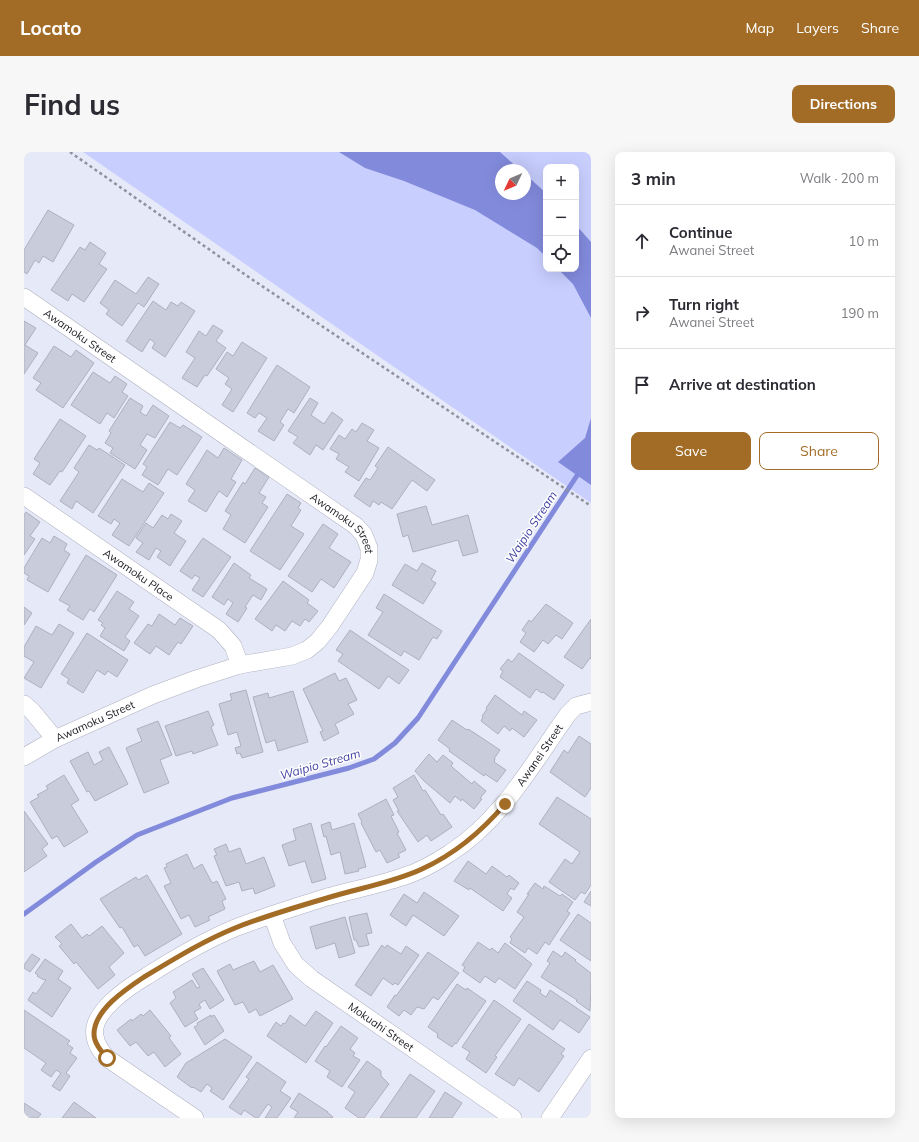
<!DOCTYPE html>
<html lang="en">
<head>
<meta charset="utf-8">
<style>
  :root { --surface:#fff; --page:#f7f7f7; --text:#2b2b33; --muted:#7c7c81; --line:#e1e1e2; --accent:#a26c26 }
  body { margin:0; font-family:Mulish,sans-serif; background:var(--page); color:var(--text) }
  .controls { position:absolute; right:12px; top:12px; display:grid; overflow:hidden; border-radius:8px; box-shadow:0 4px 16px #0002 }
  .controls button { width:36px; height:36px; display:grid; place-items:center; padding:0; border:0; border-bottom:1px solid var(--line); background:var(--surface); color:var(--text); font:20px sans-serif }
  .compass { position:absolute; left:471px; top:12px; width:36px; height:36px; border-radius:50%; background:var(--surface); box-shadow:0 4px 16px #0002; rotate:226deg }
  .stop { position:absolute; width:12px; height:12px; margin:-9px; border:3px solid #a26c26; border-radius:50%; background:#fff }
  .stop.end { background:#a26c26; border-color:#fff; box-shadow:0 1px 4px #0008 }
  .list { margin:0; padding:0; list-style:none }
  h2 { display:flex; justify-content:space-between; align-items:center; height:52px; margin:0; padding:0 16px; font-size:17px }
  h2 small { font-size:13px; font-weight:400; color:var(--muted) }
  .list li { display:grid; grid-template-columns:26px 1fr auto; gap:12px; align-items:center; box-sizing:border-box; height:72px; padding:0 16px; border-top:1px solid var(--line) }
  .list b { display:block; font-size:15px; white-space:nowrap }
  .list p { margin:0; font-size:13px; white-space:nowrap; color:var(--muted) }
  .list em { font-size:13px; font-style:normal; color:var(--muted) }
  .actions { display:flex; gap:8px; padding:12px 16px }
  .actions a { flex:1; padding:9px 0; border:1px solid var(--accent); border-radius:8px; text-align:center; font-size:14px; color:var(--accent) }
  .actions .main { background:var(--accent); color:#fff }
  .icon { flex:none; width:22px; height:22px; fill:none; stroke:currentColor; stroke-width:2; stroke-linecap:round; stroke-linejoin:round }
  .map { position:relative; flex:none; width:567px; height:966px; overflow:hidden; border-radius:8px }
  header { display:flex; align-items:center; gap:24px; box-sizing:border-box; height:56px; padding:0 20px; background:var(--accent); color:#fff }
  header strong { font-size:19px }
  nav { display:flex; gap:22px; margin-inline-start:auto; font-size:14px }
  .intro { display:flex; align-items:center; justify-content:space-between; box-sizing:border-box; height:96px; padding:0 24px }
  h1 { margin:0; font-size:28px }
  .button { padding:10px 18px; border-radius:8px; background:var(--accent); color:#fff; font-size:14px; font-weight:700 }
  main { display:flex; gap:24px; padding:0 24px }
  aside { flex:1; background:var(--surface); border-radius:8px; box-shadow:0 4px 16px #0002 }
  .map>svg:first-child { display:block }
</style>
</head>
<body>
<header>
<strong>Locato</strong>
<nav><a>Map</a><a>Layers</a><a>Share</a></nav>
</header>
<div class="intro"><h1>Find us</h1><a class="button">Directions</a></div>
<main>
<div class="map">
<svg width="567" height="966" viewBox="0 0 567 966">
  <rect width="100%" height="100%" fill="#e6e9f8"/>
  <path fill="#c8cefe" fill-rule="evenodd" d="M59,0H567V351ZM522,15H552V117H522ZM477,18H501V42H477Z"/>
  <g fill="#828adc">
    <polygon points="315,0 476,0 496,18 477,18 477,42 501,42 501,22 522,41 522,105 513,96 451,58 380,29 341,16"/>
    <polygon points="552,73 567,90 567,166 549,132 534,117 552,117"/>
    <polygon points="567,266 567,333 534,310 561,286"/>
  </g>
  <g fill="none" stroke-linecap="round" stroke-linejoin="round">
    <polyline stroke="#828adc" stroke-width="5" points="0,762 72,710 113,683 208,646 325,616 350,607 371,591 394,566 556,319"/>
  </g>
  <g fill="#c9ccdb" stroke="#aeb0bf">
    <polygon points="24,58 50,73 29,110 19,104 15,111 11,108 3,122 0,120 0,98"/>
    <polygon points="66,90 82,101 75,112 83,117 60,150 48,142 44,149 27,138 56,95 61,98"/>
    <polygon points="124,125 135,132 120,155 114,151 98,174 82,162 85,158 76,151 91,128 112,142"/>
    <polygon points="129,149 142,158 147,150 154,154 157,150 171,159 141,205 128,196 131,191 126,187 118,200 102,189"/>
    <polygon points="0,169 12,176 1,193 14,201 0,222"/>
    <polygon points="189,173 199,179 192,189 202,196 183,224 181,223 173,235 158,226 171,206 162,200 175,179 182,184"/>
    <polygon points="218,190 243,206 209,260 198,253 208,237 201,232 205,226 192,217 203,200 209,204"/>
    <polygon points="30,194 47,205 52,198 70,211 39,256 12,238 17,231 9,226"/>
    <polygon points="253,213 286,235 270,261 264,257 256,270 260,273 250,289 234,279 243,266 235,261 231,266 223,261"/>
    <polygon points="69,220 86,231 91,224 103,232 98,240 104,244 90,266 83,261 76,272 47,253"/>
    <polygon points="106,246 119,254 116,260 122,264 129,253 145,264 131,286 123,282 116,293 123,298 111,317 86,301 89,296 81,291 87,281 85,279"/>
    <polygon points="286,246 294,251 287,263 300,272 308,260 319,268 299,298 292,293 286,303 269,291 274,285 264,279"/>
    <polygon points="36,267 62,284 38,320 36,319 26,333 9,322 16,311 10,307"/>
    <polygon points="146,270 156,276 159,273 178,285 153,323 144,317 134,333 118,323 123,315 119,312"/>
    <polygon points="338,271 350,278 343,289 355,296 335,329 321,320 325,315 312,307 315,302 306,297 315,283 321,287 328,277 332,280"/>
    <polygon points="65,293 73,298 75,296 101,313 69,361 52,349 48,357 36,349 55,320 50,316"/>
    <polygon points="364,295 411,328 403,339 388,328 368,357 357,350 355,353 349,349 346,355 330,344 342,326 346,328 354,316 351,314"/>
    <polygon points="200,296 218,308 207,327 212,330 203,345 195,339 182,360 164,349 171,338 162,332 183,298 194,306"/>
    <polygon points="231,316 245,325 235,341 242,345 238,351 244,355 221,391 199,377 207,363 201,359 219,330 221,332"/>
    <polygon points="98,327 119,340 125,331 140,341 105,394 88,383 96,371 90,367 87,372 74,364"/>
    <polygon points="263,342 277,351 274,356 277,358 267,374 280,382 256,418 226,399"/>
    <polygon points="402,354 408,373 444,363 454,400 439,404 434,388 389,400 384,383 379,385 373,362"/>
    <polygon points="2,360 16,370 6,384 11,387 0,403 0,363"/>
    <polygon points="147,362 158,369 150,381 162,389 146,414 133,405 137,399 132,396 125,408 112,400 119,391 112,386 122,371 129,376 138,363 144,367"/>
    <polygon points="299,372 314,382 305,396 327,410 310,436 297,427 288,440 264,424"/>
    <polygon points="30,384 43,392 40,398 46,402 24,440 3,428 5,424 0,421 0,416 18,386 26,391"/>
    <polygon points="179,386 207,405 179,445 168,438 176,426 171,423 168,427 156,419"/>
    <polygon points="62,403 93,423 70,460 66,457 59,468 43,458 46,454 35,448"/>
    <polygon points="210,411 227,423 225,426 243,437 237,448 229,443 221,455 223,456 214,470 202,462 209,451 204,447 200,453 188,445"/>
    <polygon points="398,411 412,419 407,428 412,431 399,452 368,433 381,412 393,419"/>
    <polygon points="259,429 285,448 283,451 294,459 285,470 281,467 276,474 268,469 261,479 252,473 248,479 231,467"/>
    <polygon points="93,439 110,450 105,457 115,464 101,485 106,489 100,499 76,484 81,476 77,473 79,471 74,468"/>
    <polygon points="360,442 418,479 413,487 409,485 395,508 380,499 377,504 344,483 359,460 352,456"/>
    <polygon points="522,452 549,471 538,487 532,483 524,492 519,488 510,500 496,490 502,481 498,478 505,468 507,470"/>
    <polygon points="0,455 8,461 0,473"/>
    <polygon points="135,462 151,473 156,466 169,474 157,492 154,490 145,503 132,494 126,502 110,491 124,472 128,474"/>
    <polygon points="567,467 567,507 566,506 558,517 540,505"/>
    <polygon points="35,472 50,481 17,536 0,526 10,510 0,504 0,495 12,474 28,483"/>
    <polygon points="326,478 385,518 375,532 364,524 355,537 314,509 319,502 312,498"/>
    <polygon points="63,481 104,508 93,525 84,519 81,523 73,518 59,541 43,531 45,527 37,522"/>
    <polygon points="495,501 540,533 530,548 519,540 518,541 512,537 506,546 476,525 479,519 476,517 484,507 488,510"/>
    <polygon points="311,521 315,529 322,526 333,548 324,552 330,562 311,572 315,581 300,589 296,580 299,579 279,537"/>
    <polygon points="222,538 239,600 218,606 216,601 213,602 211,596 217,594 213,580 204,583 195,552 208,548 206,542"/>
    <polygon points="269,539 284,590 254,599 251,588 242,591 229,545 244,541 245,546"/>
    <polygon points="471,543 498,563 500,559 513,568 500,585 488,576 486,579 480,574 474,582 457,569 459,565 458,564 463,557 462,556"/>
    <polygon points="184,559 190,573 187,575 194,593 169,602 168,599 152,604 141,574"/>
    <polygon points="428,568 443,578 444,577 452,582 476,598 470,607 471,607 470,610 482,618 473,630 461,622 460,624 425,599 426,597 414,588"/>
    <polygon points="134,569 148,603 136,608 145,631 120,641 102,596 118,589 113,577"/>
    <polygon points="555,584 567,592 567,636 561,645 526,620 540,598 544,601"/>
    <polygon points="85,595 104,632 71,649 65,639 63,640 46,609 64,600 70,613 79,608 75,600"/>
    <polygon points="405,602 413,610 419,603 429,611 427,614 448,632 450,629 462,639 456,646 458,647 450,657 438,647 437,649 431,644 426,651 400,629 391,619"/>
    <polygon points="40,623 55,648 47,653 64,680 40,695 33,684 28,687 6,650 15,645 13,643 24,637 22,634"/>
    <polygon points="390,623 399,639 401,638 417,663 419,662 428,675 407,689 403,683 394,690 373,659 375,659 369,648 374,645 369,636"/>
    <polygon points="533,645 567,667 567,733 561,742 557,740 551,748 525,730 541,707 548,712 556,700 515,672"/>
    <polygon points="362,647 370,663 367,664 375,680 373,681 382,698 374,702 376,705 363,711 356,698 352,700 337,671 338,670 334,662"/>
    <polygon points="0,659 24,692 18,697 23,704 0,720"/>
    <polygon points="306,670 308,678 330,671 342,715 334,717 335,719 321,722 316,700 307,703 302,684 300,685 297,673"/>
    <polygon points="287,671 302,727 288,731 281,709 265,714 258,693 272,688 269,677"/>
    <polygon points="202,692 205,700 216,696 222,712 240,705 251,734 231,742 229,736 218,739 215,730 202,734 190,704 193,703 190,697"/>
    <polygon points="163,702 170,717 178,712 187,729 189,731 193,729 202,747 198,749 201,757 184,765 186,768 171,775 165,763 157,767 140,734 147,731 140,716 143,715 142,712"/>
    <polygon points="444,709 462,722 468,714 483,725 485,723 495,731 490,738 487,736 483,742 488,746 479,759 446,736 445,738 430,729"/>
    <polygon points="123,723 158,782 121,804 114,793 110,795 98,775 96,776 76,747 112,725 114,728"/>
    <polygon points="511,731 519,737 520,734 536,744 538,742 549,750 543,759 546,761 525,793 521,790 513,802 504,796 501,801 486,791 488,787 486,785 500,765 493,760 505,742 503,742"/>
    <polygon points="567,739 567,754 560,750"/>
    <polygon points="400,740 435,764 420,784 389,763 382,774 366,763 380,742 393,751"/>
    <polygon points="343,761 348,781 342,782 345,793 335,795 332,788 330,788 325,765"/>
    <polygon points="554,762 567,771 567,809 536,788"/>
    <polygon points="321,765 331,801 315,806 311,791 292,797 286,775"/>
    <polygon points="47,772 58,786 63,782 65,784 78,774 100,801 85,815 91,823 74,837 52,810 50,812 35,794 38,792 31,785"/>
    <polygon points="454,790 466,798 468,796 474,801 481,791 508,812 491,837 475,826 471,831 461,824 456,831 439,819 441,815 438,813"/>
    <polygon points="358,793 361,796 363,793 377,802 382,794 395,803 374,833 371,831 369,833 359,826 347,844 331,833"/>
    <polygon points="529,799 538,805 541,800 552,808 551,809 567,821 567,832 566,834 567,835 566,859 552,849 553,848 517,825 526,811 523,809"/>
    <polygon points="404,800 435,821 414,848 409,845 400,857 393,855 387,863 380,858 375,864 363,855 371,843 372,844"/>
    <polygon points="8,802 16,807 6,820 0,816 0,813"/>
    <polygon points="21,807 39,819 34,827 47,836 28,865 4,848 9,840 12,842 22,828 21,827 20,828 13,824 14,823 11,821"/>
    <polygon points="230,809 236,820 249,813 269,847 236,864 232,857 225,861 219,850 211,853 193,819 206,812 209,818"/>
    <polygon points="179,816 200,848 186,857 181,848 175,852 177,856 170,860 174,867 161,875 146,851 152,846 149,840 168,828 173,836 176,835 168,822"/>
    <polygon points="503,829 517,838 516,841 522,845 526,838 566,865 555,881 536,868 529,878 489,849"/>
    <polygon points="433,832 442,838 443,836 462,849 432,892 431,891 428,895 413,885 414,882 404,875"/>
    <polygon points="470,848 497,867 471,904 473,905 462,921 442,907 446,900 438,895"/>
    <polygon points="0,858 46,889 43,892 49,896 46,901 53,906 42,921 46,924 36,939 28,934 37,921 32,918 27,925 17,918 22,911 0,896"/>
    <polygon points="126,858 147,884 145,886 157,902 141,915 130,900 124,904 112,890 106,894 93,878 107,867 108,869 117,862 119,864"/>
    <polygon points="292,859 309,871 282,911 243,884 252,870 257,874 259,871 261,872 266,863 281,874"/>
    <polygon points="187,863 187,865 190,863 200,879 181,893 170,875 174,873 173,871"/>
    <polygon points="505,872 541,897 537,902 540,904 515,940 495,926 490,934 471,922"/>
    <polygon points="317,874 334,886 326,897 331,901 329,904 336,908 318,935 303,925 306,919 291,909 301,894 302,895"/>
    <polygon points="201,887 228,905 199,948 186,939 188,936 183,932 177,940 169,935 168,936 153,925 162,911"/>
    <polygon points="343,909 357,919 357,924 365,932 340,966 335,966 321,956 331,940 324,935"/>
    <polygon points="233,910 262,930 256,939 267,946 253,966 241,966 248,955 244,952 234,966 232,966 220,958 217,963 205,955 225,927 222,925"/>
    <polygon points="386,922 411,939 392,966 356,966"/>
    <polygon points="421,940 438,951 428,966 405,966"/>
    <polygon points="275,941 304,960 303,960 309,965 308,966 270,966 274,960 266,955"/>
    <polygon points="50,950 72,966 38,966"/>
    <polygon points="0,951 17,962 14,966 0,966"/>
  </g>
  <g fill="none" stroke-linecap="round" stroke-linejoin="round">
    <g stroke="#afb1c0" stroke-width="18">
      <g id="street">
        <path id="s1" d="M0,145L332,374L340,383L345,396V408L341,421L306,474L294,489L283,498L268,504L216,513L172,527L129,543L31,587L0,605"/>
        <path id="s2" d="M0,344L195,478L209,494L216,513"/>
        <polyline points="0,552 8,559 31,587"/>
        <path id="s3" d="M248,763L258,791L272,813L288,827L489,966"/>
        <path id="s4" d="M171,966L83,906C77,899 72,893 71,884C66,860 106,834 123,824C151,806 180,789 211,776C241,764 272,755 303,745C328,738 354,733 378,725C395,720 411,711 426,701C478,668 509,611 544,562L552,554L567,550"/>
        <polyline points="526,966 567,906"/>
      </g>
    </g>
    <polyline stroke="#8f929d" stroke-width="2.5" stroke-dasharray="3 3" stroke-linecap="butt" points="46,0 226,126 567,354"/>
    <use href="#street" stroke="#fff" stroke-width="17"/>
  </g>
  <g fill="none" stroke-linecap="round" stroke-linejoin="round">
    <path stroke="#a26c26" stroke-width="5" d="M83,906C77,899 70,891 70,882C70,858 102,837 120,825C150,807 179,789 211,776C241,764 272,755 303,746C335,736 368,731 398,717C431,702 458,679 481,652"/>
  </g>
  <g text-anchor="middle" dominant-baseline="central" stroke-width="3" stroke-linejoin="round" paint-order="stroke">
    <g font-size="11" fill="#18191f" stroke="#fff">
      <text stroke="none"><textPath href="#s1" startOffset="68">Awamoku Street</textPath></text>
      <text stroke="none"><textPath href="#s1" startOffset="392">Awamoku Street</textPath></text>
      <text stroke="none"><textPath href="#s2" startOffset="139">Awamoku Place</textPath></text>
      <text transform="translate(71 569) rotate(-24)">Awamoku Street</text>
      <text stroke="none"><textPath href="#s4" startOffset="678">Awanei Street</textPath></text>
      <text stroke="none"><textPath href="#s3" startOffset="161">Mokuahi Street</textPath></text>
    </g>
    <g font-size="12" font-style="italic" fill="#4444a4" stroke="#fff">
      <text transform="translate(507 375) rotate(-57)">Waipio Stream</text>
      <text transform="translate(296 612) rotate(-16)">Waipio Stream</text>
    </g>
  </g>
</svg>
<div class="controls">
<button>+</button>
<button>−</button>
<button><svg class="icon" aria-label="locate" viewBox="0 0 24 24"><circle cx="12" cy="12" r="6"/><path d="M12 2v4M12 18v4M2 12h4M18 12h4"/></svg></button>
</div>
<svg class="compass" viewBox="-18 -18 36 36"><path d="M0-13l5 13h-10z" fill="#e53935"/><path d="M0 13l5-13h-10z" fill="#7c7c81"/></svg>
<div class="stop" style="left:83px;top:906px"></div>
<div class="stop end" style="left:481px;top:652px"></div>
</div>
<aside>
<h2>3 min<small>Walk · 200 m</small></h2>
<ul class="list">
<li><svg class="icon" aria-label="ahead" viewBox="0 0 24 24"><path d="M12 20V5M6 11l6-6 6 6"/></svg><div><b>Continue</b><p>Awanei Street</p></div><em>10 m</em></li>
<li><svg class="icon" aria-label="right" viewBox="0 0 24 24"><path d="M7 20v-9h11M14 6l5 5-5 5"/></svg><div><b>Turn right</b><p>Awanei Street</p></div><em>190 m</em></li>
<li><svg class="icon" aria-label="arrive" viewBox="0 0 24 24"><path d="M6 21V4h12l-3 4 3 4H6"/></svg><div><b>Arrive at destination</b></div></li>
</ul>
<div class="actions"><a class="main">Save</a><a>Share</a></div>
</aside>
</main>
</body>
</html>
